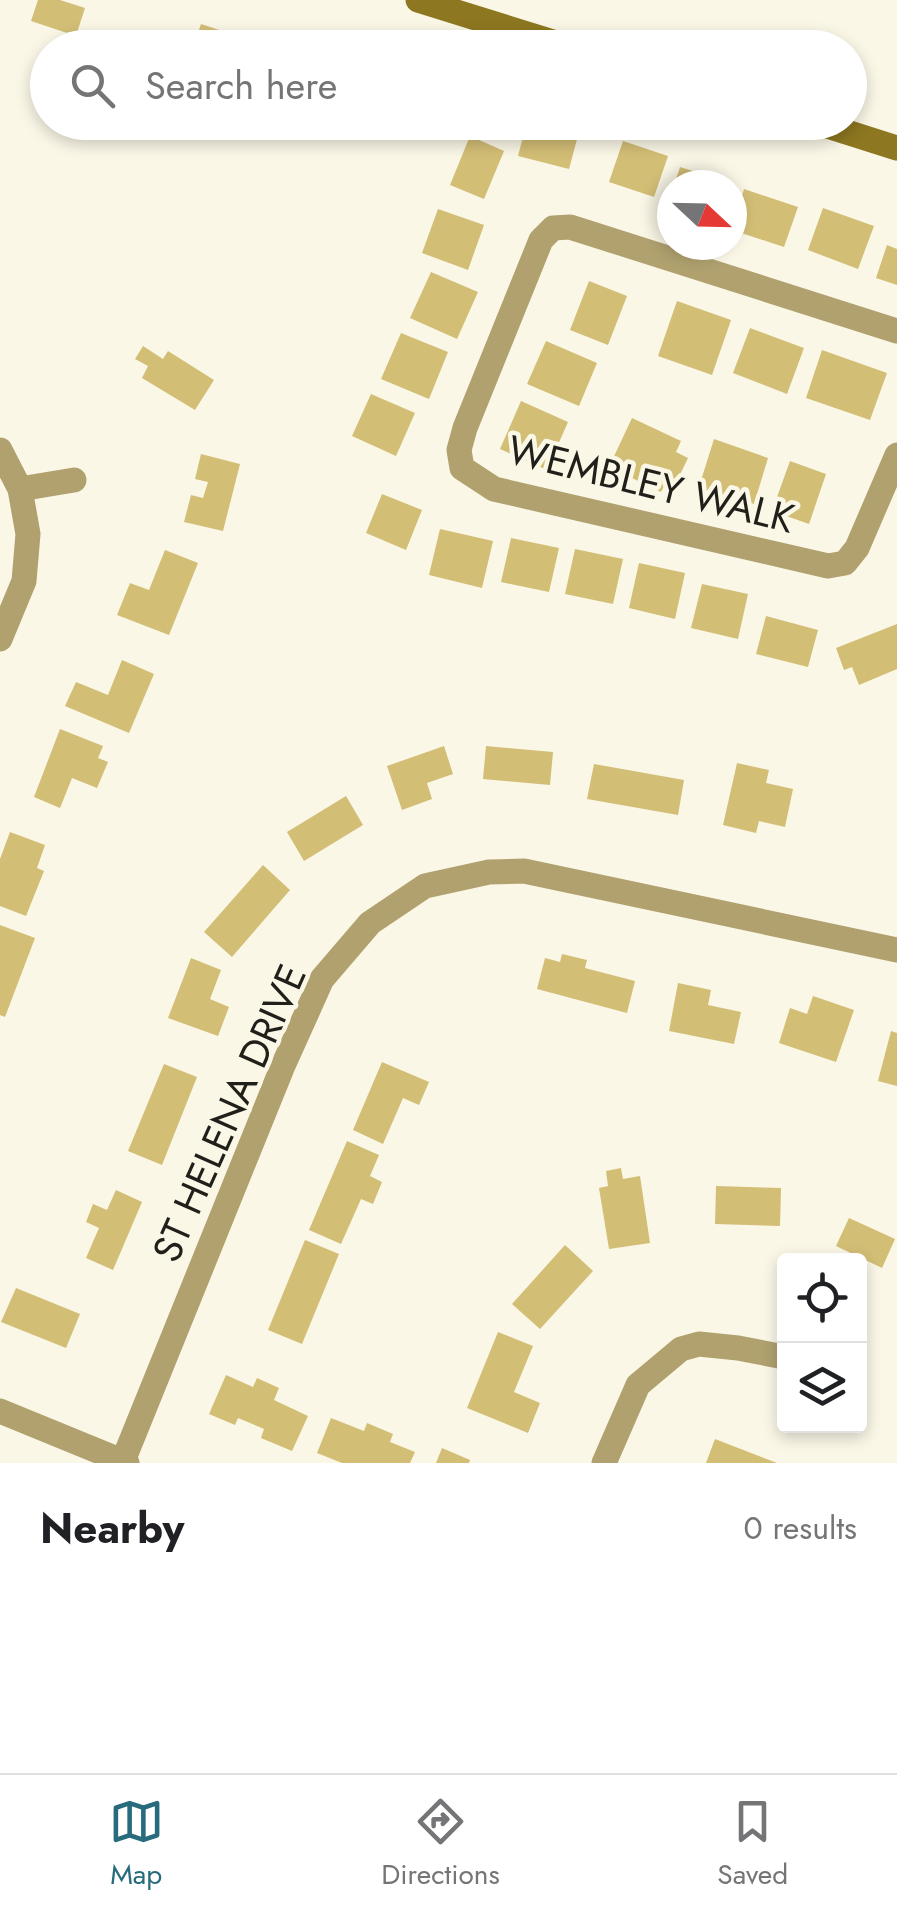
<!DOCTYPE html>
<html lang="en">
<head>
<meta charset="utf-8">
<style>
  :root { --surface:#fff; --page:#f6f6f6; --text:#202124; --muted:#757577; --line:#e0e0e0; --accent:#286b7d }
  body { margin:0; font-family:Jost,sans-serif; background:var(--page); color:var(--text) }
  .controls { position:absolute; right:30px; bottom:30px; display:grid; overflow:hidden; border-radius:10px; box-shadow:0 5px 15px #0003 }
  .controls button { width:90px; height:90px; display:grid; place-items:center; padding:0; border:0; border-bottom:2px solid var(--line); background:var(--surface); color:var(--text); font:50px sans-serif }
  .compass { position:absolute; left:657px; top:170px; width:90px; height:90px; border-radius:50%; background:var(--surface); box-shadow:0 5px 15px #0003; rotate:112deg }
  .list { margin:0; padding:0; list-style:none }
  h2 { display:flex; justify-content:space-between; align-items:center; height:130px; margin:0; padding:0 40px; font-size:42px }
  h2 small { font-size:32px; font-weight:400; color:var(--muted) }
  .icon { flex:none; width:55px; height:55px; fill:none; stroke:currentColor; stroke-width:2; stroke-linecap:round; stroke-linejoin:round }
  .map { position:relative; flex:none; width:897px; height:1463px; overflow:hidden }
  .search { position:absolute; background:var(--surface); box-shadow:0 5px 15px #0003; left:30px; right:30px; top:30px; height:110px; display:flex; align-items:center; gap:25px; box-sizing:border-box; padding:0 35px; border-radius:55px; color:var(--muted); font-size:38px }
  .sheet { height:310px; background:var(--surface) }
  nav { display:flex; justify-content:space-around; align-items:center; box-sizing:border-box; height:140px; border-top:2px solid var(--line); background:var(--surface); font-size:28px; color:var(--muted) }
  nav a { display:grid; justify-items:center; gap:5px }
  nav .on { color:var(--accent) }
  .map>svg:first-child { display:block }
</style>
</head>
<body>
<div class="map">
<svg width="897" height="1463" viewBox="0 0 897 1463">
  <rect width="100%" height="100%" fill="#fbf7e7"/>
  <g fill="#d3be76">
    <polygon points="38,0 60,0 85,8 76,36 31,21"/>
    <polygon points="201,24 241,37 237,48 193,48"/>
    <polygon points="539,122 561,122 580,128 569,169 518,156 526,125 538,128"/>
    <polygon points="470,136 504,151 484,199 450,185"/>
    <polygon points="623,141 668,156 654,197 609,182"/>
    <polygon points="680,167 733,184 733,185 674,185"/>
    <polygon points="744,189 798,207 784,247 732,230"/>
    <polygon points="823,208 874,226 858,269 808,250"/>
    <polygon points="438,209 484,225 468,270 422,253"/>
    <polygon points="887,245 897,249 897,285 876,278"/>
    <polygon points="431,272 478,292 457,339 410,318"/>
    <polygon points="589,281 627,296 608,345 570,330"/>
    <polygon points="677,301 731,320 712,375 658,356"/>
    <polygon points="750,328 804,348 787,394 733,373"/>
    <polygon points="401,333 448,352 429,399 381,379"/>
    <polygon points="546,341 597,363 579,406 527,384"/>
    <polygon points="143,346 163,359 168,351 214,380 195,410 142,378 148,366 135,359"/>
    <polygon points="822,350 887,373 870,420 806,398"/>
    <polygon points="371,394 415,413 396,456 352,436"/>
    <polygon points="521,401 568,422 547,470 500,449"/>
    <polygon points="632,418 681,441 676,452 688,458 676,483 668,479 661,492 609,467"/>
    <polygon points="714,439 768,458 754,504 732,496 729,504 697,493"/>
    <polygon points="201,454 240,464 223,531 184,522 191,495 203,498 208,482 195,479"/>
    <polygon points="790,461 826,474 809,524 772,511"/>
    <polygon points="382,494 422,510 406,550 366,533"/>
    <polygon points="440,529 493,541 482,588 429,575"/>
    <polygon points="511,538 559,548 549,592 501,582"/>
    <polygon points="575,549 623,559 613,604 565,594"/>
    <polygon points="165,550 198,563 169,635 117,615 130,583 149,590"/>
    <polygon points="639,563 685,573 675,619 629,608"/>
    <polygon points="702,584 748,594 738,639 691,628"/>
    <polygon points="766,616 818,630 808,667 756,654"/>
    <polygon points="897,624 897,669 859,685 852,667 844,670 836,648"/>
    <polygon points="122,660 154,674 129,733 65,706 76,682 108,695"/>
    <polygon points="60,729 103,746 98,758 108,762 97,788 72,778 60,808 34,797"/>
    <polygon points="444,746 453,774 427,783 432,799 402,810 387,766"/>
    <polygon points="486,746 553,752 550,785 483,779"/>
    <polygon points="737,763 769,770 766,783 793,789 785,827 759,821 756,833 723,825"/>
    <polygon points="594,764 684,780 678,815 587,799"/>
    <polygon points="346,796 363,825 304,861 287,832"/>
    <polygon points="10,832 45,845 37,868 44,871 26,916 0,906 0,859"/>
    <polygon points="263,865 290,890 232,957 204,932"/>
    <polygon points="0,925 35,938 5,1017 0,1015"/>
    <polygon points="562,954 587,960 585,968 635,981 627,1013 537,989 545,958 560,962"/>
    <polygon points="191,958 221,970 210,999 229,1007 218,1036 168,1018"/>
    <polygon points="678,983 711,990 708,1005 741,1012 734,1044 669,1031"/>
    <polygon points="813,996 854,1010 836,1062 779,1043 790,1008 807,1014"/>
    <polygon points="891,1031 897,1033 897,1086 878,1081"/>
    <polygon points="382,1062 429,1082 419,1105 403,1098 383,1144 353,1130"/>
    <polygon points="164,1064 197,1077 162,1165 128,1151"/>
    <polygon points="347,1141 379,1155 370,1176 382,1182 373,1204 361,1199 341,1244 309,1230"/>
    <polygon points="621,1168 623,1179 640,1176 650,1243 609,1249 599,1188 608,1186 606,1171"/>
    <polygon points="716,1186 781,1188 780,1226 715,1224"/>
    <polygon points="116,1190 142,1202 113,1270 86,1258 99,1228 86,1222 93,1204 107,1210"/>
    <polygon points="849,1218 895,1239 882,1268 836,1246"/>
    <polygon points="305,1240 339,1254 302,1344 268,1330"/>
    <polygon points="565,1245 593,1271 540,1329 512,1304"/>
    <polygon points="16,1288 80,1314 66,1348 1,1322"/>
    <polygon points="498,1332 533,1346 514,1392 540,1403 528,1433 467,1408"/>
    <polygon points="226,1375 253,1387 257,1378 279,1388 274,1400 308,1416 292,1451 261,1438 264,1429 238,1418 235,1425 209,1414"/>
    <polygon points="331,1418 364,1431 367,1423 393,1434 390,1442 415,1452 410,1463 342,1463 317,1453"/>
    <polygon points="715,1439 777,1463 706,1463"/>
    <polygon points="442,1448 470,1460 469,1463 436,1463"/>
  </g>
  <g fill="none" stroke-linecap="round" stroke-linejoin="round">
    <g stroke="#b0a16f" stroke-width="25">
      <polyline points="897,331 570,227 553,228 541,240 465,428 459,450 462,468 494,489 828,566 845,563 857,548 897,455"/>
      <polyline points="0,450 20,489 28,534 24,581 0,639"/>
      <polyline points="20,489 74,480"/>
      <polyline points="0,1411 127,1463"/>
      <polyline points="123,1461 282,1068 322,979 370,923 425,886 489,872 524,871 897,950"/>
      <polyline points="604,1463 638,1385 681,1349 699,1344 738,1348 784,1357"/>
    </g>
    <g stroke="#8d7720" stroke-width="25">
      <polyline points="418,0 572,48"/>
      <polyline points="815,122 897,148"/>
    </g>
  </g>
  <g text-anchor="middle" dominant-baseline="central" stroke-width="9" stroke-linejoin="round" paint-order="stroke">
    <g font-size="40" fill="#211f1a" stroke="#fbf7e7">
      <text transform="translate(651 484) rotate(14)">WEMBLEY WALK</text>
      <text transform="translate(229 1113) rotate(-66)">ST HELENA DRIVE</text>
    </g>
  </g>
</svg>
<div class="controls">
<button><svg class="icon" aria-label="locate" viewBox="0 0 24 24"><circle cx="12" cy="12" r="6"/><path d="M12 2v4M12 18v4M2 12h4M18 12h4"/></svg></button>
<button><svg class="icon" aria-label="layers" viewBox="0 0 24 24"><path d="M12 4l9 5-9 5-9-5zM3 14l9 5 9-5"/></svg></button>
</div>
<svg class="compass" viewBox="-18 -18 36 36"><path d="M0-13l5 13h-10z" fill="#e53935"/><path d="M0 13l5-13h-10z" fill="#757577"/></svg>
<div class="search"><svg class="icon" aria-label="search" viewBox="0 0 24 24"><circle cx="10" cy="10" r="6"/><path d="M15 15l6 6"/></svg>Search here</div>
</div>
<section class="sheet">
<h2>Nearby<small>0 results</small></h2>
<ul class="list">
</ul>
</section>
<nav>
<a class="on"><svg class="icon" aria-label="map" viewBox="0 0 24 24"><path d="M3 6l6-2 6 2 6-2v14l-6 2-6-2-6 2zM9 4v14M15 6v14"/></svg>Map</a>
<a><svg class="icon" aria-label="directions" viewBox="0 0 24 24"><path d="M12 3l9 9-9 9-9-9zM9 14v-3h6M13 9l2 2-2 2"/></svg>Directions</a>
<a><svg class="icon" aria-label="saved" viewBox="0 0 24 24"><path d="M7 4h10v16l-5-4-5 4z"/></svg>Saved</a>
</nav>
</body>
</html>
